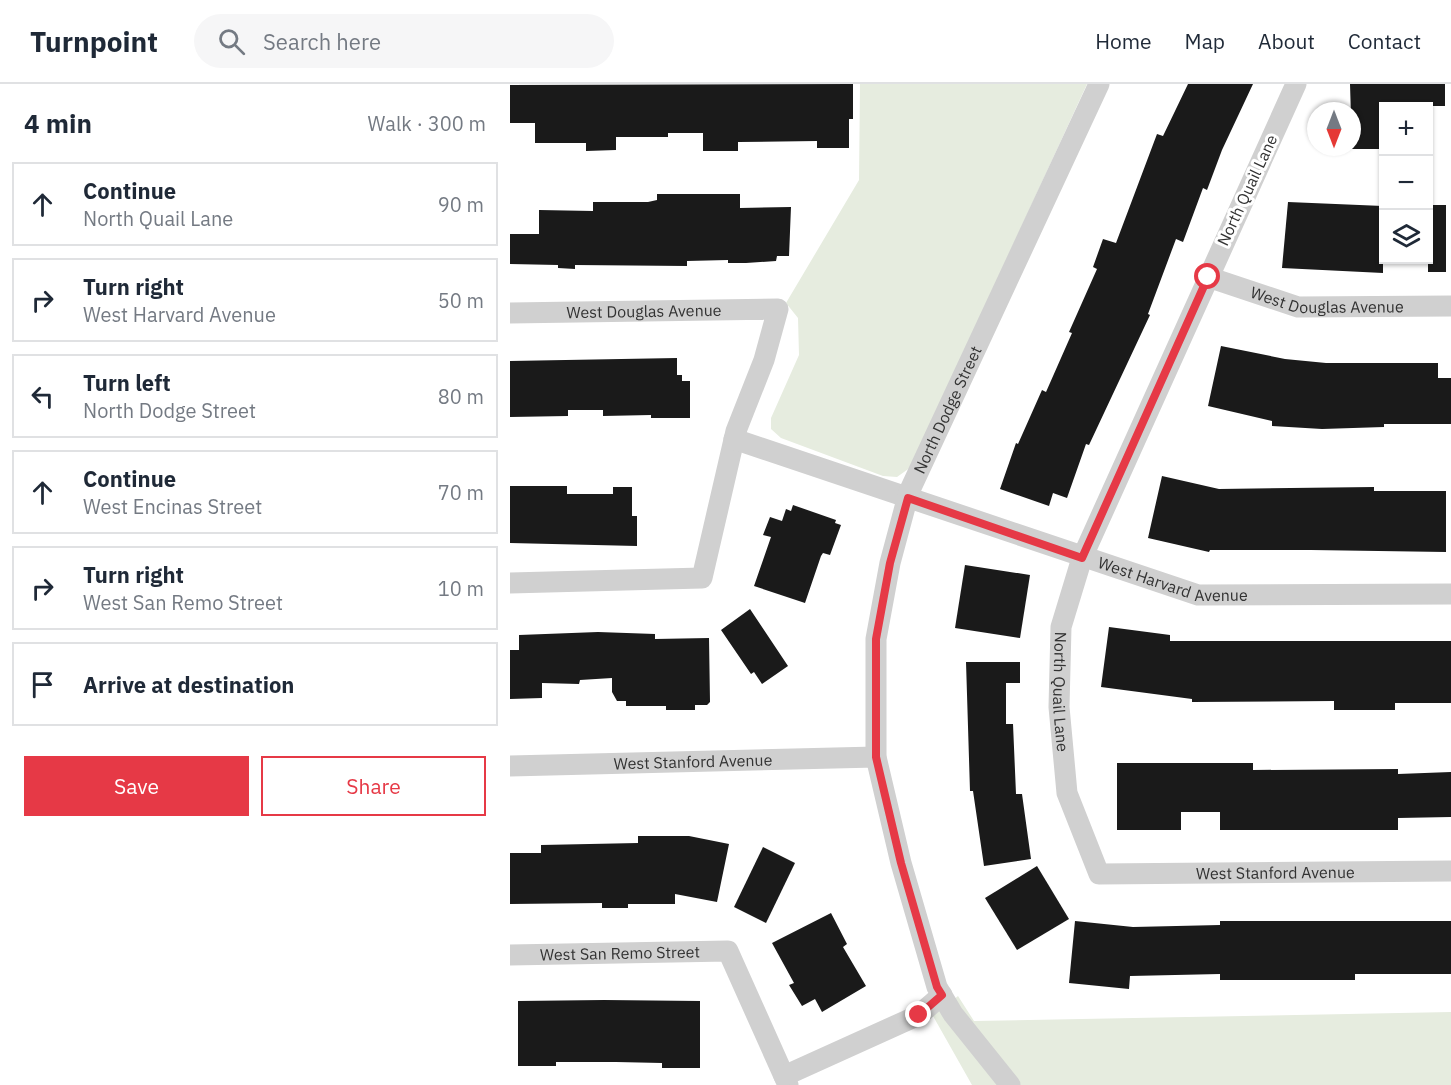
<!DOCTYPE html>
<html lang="en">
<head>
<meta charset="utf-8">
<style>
  :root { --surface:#fff; --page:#f6f6f7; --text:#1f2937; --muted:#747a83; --line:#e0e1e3; --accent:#e63946 }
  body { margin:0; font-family:"IBM Plex Sans",sans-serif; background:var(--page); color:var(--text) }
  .controls { position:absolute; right:18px; top:18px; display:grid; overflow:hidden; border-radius:0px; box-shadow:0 2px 4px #0004 }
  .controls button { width:54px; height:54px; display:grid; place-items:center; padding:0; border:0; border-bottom:2px solid var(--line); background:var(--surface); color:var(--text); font:30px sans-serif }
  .compass { position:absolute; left:797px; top:18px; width:54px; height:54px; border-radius:50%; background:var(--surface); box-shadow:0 2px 4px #0004; rotate:180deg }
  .stop { position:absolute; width:18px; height:18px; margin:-14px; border:4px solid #e63946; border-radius:50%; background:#fff }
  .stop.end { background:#e63946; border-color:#fff; box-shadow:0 2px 6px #0008 }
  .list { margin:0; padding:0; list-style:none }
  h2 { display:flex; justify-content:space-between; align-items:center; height:78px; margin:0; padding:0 24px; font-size:26px }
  h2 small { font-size:20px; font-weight:400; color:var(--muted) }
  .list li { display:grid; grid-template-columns:39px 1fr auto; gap:18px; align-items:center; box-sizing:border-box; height:84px; margin:0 12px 12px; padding:0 12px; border:2px solid var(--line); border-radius:0px }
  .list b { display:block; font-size:22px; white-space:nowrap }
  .list p { margin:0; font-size:20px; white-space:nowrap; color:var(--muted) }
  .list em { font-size:20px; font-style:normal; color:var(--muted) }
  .actions { display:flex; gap:12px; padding:18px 24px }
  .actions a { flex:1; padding:14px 0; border:2px solid var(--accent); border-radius:0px; text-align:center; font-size:21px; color:var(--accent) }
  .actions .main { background:var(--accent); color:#fff }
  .icon { flex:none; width:33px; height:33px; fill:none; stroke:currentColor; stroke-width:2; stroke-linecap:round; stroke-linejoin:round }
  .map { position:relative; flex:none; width:941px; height:1001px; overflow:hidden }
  header { display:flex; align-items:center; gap:36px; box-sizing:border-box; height:84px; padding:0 30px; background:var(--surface); border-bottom:2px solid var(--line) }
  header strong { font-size:28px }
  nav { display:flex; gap:33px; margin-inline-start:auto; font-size:21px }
  .search { width:420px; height:54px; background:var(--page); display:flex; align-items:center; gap:15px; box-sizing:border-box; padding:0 21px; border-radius:33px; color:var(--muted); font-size:22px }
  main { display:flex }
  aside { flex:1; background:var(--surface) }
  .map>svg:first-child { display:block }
</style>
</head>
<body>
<header>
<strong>Turnpoint</strong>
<div class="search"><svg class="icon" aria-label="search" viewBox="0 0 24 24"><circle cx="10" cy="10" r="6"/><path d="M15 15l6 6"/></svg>Search here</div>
<nav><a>Home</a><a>Map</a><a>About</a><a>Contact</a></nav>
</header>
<main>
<aside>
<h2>4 min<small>Walk · 300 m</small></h2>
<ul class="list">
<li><svg class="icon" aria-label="ahead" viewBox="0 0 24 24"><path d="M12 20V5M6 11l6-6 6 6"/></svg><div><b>Continue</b><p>North Quail Lane</p></div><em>90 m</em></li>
<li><svg class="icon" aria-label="right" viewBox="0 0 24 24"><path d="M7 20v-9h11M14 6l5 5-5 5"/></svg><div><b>Turn right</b><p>West Harvard Avenue</p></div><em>50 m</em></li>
<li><svg class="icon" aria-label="left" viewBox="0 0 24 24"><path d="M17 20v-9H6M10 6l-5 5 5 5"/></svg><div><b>Turn left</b><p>North Dodge Street</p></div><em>80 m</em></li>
<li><svg class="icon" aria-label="ahead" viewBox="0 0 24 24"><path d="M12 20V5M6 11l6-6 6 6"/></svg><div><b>Continue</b><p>West Encinas Street</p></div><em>70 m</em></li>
<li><svg class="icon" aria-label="right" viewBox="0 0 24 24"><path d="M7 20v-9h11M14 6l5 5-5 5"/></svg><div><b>Turn right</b><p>West San Remo Street</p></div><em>10 m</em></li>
<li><svg class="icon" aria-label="arrive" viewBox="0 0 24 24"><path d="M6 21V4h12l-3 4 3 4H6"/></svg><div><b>Arrive at destination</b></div></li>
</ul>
<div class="actions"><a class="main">Save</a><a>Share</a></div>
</aside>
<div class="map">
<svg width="941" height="1001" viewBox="0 0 941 1001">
  <rect width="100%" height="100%" fill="#fff"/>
  <g fill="#e6ecdf">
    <polygon points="350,0 577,0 401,383 387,393 373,392 271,354 261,345 261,334 289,271 288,234 276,219 349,96"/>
    <polygon points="448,912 464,937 941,928 941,1001 462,1001 423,932"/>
  </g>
  <g fill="#1a1a1a">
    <polygon points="343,0 343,35 339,35 339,64 307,64 307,57 228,58 228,67 193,67 193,49 158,49 158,53 106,53 106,66 76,67 76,59 25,59 25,39 0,39 0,1"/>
    <polygon points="678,0 743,0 712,66 697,106 693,104 673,158 666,155 638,230 640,231 579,361 576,360 557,414 543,409 539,422 490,405 506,359 508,360 532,306 536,308 562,249 559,248 587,185 583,183 593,155 606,159 647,50 653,52"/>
    <polygon points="840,0 935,0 935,22 872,22 872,65 842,65"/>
    <polygon points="147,110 230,110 230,124 281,123 279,172 267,172 266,177 236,179 218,179 218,176 177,177 177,182 65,181 65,185 48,184 48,181 0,180 0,150 29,150 29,126 83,127 83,118 138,118 147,116"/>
    <polygon points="778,118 873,122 873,189 772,184"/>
    <rect x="918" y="121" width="18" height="67"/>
    <polygon points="711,262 775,275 816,279 928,279 928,294 941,294 941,340 874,340 874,343 812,345 762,342 762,337 698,322"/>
    <polygon points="167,274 167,291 172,291 172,297 180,297 180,334 141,334 141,331 93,332 93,326 58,326 58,332 0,333 0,277"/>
    <polygon points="652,392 709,405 864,403 864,407 936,407 936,468 801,466 700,466 699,468 638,454"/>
    <polygon points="0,402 57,402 57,410 103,410 103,403 122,403 122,432 127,432 127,462 0,459"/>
    <polygon points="283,421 326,436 325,439 331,441 320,471 313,469 311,472 295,519 244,502 261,453 253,451 260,433 272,437 276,425 281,427"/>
    <polygon points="455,481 520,491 510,554 445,544"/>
    <polygon points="240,525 278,582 252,600 244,588 241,590 211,546"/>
    <polygon points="599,543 660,551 660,557 941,557 941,619 885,619 885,626 824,626 824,617 682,618 682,615 591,603"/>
    <polygon points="88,548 145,550 145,555 199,554 200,618 197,621 185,621 185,626 156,626 156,622 116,622 116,617 107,617 102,608 102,594 70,596 69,600 32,599 32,614 0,615 0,566 9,566 9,551"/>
    <polygon points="456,578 510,578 510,599 496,599 496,640 503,640 506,710 512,710 521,775 474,782 463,707 460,707"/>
    <polygon points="607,679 743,679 743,686 888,685 888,690 941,688 941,733 888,734 888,746 710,746 710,728 671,728 671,746 607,746"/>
    <polygon points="128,752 179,752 219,760 207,818 165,810 165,820 118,820 118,824 92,824 92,819 0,820 0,769 31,769 31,761 128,759"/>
    <polygon points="253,763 285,779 256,839 224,823"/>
    <polygon points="527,782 559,835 507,866 475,814"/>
    <polygon points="321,829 337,860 333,863 356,902 312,928 305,915 292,922 279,901 284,899 262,859"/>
    <polygon points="565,837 623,843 710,841 710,837 941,837 941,890 845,890 845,896 710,896 710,890 620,892 619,905 559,899"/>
    <polygon points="94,916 190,917 190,984 152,984 152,979 106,978 46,978 46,982 8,982 8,917"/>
  </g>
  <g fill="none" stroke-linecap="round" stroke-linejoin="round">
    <g stroke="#d0d0d0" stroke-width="21">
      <path id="s1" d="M786,0L572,474L551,543L549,623L557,709L589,790L941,787"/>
      <path id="s2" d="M698,193L788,223L941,222"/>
      <path id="s3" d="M0,229L268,225L254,276L226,347L192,494L0,499"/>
      <path id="s4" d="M224,355L688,511L941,510"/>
      <path id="s5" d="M0,682L366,673"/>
      <path id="s6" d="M0,871L218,867L278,1001"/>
      <polyline points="274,992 409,931 432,911"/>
      <path id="s7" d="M500,1001L443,930L427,903L391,779L366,673V555L380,479L399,408L589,0"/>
    </g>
  </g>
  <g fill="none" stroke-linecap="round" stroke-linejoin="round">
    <polyline stroke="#e63946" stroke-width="8" points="409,931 432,911 427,903 391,779 366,673 366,555 380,479 398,414 572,474 698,193"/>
  </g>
  <g text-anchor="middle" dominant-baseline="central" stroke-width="6" stroke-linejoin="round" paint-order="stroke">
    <g font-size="16" fill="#333" stroke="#fff">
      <text transform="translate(737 106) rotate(-65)">North Quail Lane</text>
      <text stroke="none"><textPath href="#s2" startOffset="123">West Douglas Avenue</textPath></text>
      <text stroke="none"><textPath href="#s3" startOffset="134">West Douglas Avenue</textPath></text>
      <text stroke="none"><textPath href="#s7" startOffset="720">North Dodge Street</textPath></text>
      <text stroke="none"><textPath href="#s4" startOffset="462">West Harvard Avenue</textPath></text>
      <text stroke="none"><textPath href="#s1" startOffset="657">North Quail Lane</textPath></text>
      <text stroke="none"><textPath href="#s5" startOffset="183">West Stanford Avenue</textPath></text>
      <text stroke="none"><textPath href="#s1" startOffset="1022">West Stanford Avenue</textPath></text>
      <text stroke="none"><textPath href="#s6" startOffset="110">West San Remo Street</textPath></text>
    </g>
  </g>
</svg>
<div class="controls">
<button>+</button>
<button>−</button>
<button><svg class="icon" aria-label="layers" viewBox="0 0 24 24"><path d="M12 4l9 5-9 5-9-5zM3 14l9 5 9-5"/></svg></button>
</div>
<svg class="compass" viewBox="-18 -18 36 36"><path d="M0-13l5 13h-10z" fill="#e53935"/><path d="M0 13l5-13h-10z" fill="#747a83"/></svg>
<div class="stop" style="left:698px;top:193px"></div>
<div class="stop end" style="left:409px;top:931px"></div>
</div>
</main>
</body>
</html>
